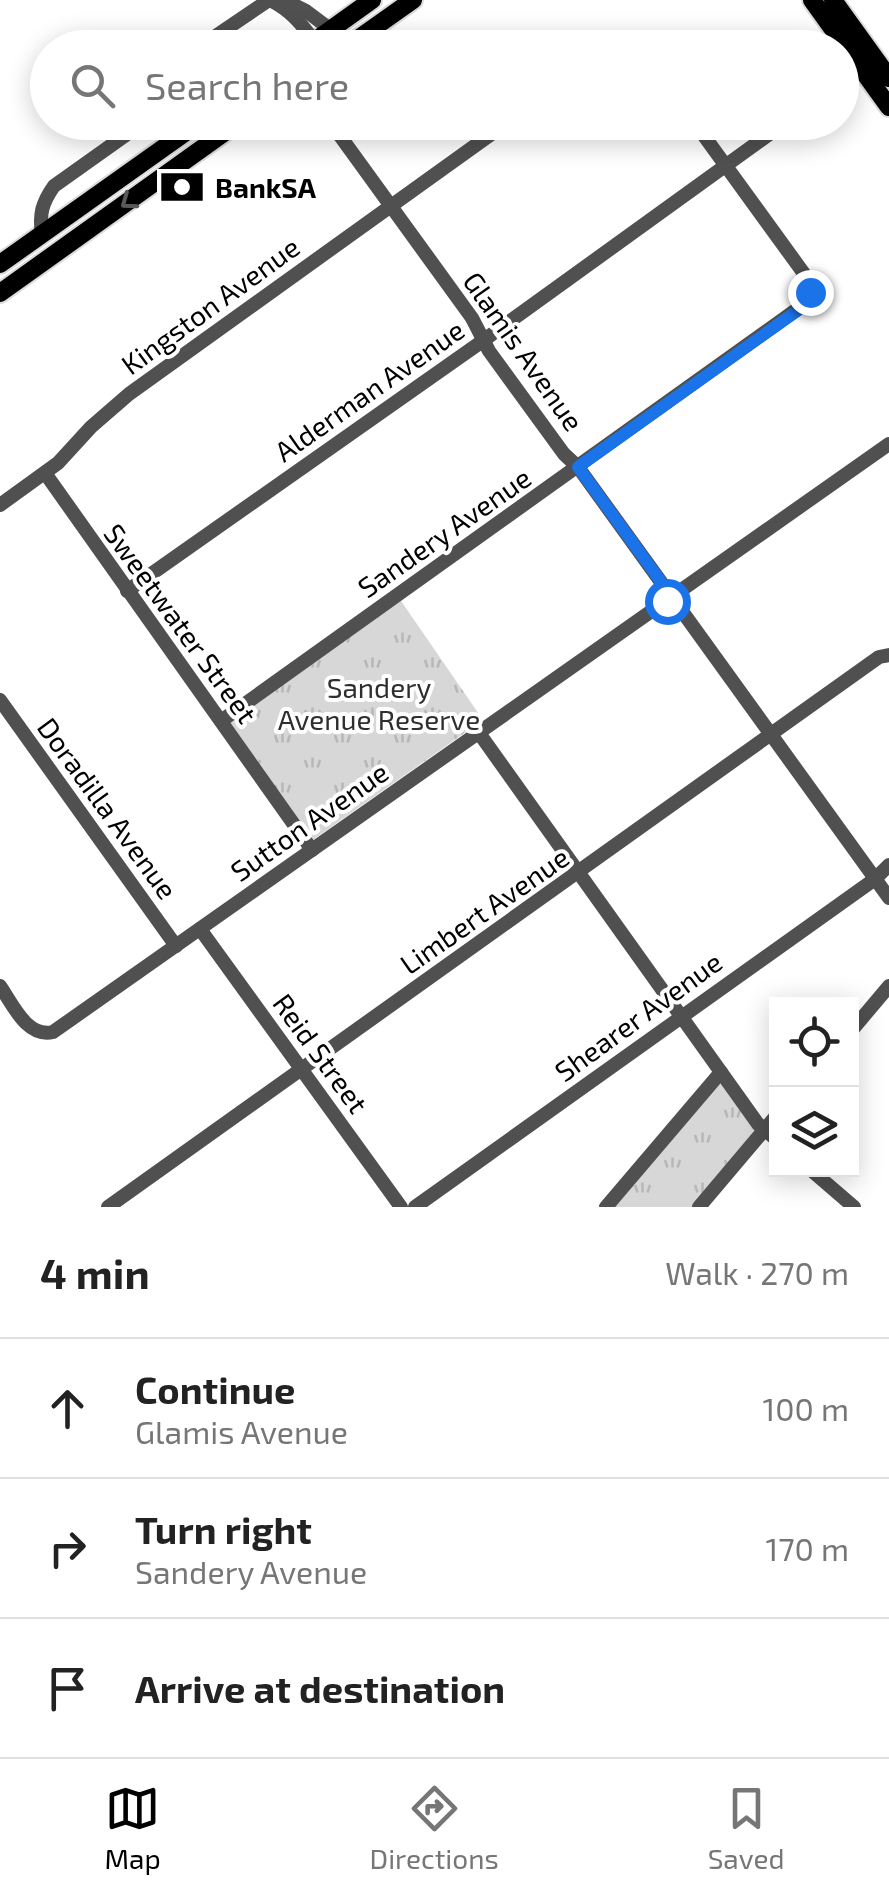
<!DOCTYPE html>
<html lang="en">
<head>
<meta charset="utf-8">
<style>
  :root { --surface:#fff; --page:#f6f6f6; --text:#222; --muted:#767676; --line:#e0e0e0; --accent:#000 }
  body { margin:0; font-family:"Exo 2",sans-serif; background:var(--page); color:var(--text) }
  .controls { position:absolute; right:30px; bottom:30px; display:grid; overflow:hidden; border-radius:0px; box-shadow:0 5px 25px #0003 }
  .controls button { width:90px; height:90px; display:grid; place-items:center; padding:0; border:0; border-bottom:2px solid var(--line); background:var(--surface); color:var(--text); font:50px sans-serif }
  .stop { position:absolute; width:30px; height:30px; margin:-22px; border:8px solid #1a73e8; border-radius:50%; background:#fff }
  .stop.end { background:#1a73e8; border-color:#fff; box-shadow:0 2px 10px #0008 }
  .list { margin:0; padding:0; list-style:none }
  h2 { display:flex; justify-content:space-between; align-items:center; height:130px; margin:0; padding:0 40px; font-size:42px }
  h2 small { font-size:32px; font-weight:400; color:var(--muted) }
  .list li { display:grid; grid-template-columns:65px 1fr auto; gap:30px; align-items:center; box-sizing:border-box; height:140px; padding:0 40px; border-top:2px solid var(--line) }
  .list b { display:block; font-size:38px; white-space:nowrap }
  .list p { margin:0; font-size:32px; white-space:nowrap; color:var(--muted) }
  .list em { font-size:32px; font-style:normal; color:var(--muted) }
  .icon { flex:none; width:55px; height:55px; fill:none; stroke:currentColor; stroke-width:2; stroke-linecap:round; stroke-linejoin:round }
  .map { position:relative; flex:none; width:889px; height:1207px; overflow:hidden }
  .search { position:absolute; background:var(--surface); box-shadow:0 5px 25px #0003; left:30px; right:30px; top:30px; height:110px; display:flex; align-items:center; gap:25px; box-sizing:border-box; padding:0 35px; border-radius:55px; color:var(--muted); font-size:38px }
  .sheet { height:550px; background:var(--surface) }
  nav { display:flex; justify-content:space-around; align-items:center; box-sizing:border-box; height:140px; border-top:2px solid var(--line); background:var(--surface); font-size:28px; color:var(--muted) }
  nav a { display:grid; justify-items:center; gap:5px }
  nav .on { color:var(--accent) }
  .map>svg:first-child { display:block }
</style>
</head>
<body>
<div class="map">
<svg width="889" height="1207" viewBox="0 0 889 1207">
  <defs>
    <pattern id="park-tufts" width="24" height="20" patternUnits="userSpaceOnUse" patternTransform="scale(2.5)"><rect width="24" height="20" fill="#d7d7d7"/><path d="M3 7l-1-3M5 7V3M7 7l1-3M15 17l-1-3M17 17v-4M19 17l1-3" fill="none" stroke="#b7b7b7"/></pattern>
  </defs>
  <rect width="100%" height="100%" fill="#fff"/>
  <g fill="url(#park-tufts)">
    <polygon points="399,598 483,720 310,842 225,723"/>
    <polygon points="721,1077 761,1130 694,1207 610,1207"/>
  </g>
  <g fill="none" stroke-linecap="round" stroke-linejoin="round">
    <g stroke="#dbdbdb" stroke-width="22">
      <g id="major">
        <polyline points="812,0 889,107"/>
        <polyline points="833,0 889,78"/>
        <polyline points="305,48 372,0"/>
        <polyline points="345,48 413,0"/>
        <polyline points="0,264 200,122"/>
        <polyline points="0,293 239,122"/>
      </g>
    </g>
    <g stroke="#505050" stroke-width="14">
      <path d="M270,0C290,10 301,23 314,41"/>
      <polyline points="286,1 306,11 330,29"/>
      <polyline points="198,48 269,0"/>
      <path d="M249,48C257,42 262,43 270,48"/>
      <polyline points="612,48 630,44 638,48"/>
      <polyline points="842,82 869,62"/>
      <polyline points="330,122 472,318 489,351 564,454 578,467 889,898"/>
      <path d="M42,235C39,214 42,203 54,186L144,122"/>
      <polyline points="45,473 312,850"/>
      <polyline points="0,505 58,463 91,427 129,394 508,122"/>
      <polyline points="127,591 484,340 786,122"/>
      <polyline points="0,700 176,946"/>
      <polyline points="221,721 803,305 810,291 805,275 694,122"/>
      <polyline points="479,733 758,1124 776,1139"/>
      <polyline points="200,929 401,1207"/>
      <path d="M0,986C13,1005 27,1038 53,1032L889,444"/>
      <polyline points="852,1030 889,986"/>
      <polyline points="811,1170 854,1207"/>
      <polyline points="108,1207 879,657 889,655"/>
      <polyline points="415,1207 875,879 889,865"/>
      <polyline points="606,1207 721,1072"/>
      <polyline points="699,1207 776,1116"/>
    </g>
    <use href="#major" stroke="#000" stroke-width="18"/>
  </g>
  <defs><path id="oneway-chevron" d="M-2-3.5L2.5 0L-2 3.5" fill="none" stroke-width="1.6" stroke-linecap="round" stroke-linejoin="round" transform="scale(2.5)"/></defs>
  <use stroke="#595959" href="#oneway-chevron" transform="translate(128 202) rotate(144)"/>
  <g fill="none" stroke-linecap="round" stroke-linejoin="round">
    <polyline stroke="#1a73e8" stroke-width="12" points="667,601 672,597 578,467 804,306 810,292"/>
  </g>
  <defs>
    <g id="bank-bare" transform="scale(3.45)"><path d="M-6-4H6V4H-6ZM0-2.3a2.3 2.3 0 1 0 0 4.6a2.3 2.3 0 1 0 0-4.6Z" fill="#000" stroke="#fff" stroke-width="2.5" paint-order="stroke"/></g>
  </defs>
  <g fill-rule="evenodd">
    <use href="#bank-bare" x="182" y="187"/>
  </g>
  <g text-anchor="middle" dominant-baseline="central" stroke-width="8" stroke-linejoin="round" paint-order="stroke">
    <g font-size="28" font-weight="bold" fill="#000" stroke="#fff" text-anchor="start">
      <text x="215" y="187">BankSA</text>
    </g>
    <g font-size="28" fill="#000" stroke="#fff">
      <text transform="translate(210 305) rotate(-36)">Kingston Avenue</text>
      <text transform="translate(524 351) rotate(55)">Glamis Avenue</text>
      <text transform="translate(369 390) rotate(-35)">Alderman Avenue</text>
      <text transform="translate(444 532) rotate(-35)">Sandery Avenue</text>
      <text transform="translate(181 623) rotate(54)">Sweetwater Street</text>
      <text transform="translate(108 808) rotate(54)">Doradilla Avenue</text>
      <text transform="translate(309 821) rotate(-35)">Sutton Avenue</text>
      <text transform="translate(484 910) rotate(-35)">Limbert Avenue</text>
      <text transform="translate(638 1016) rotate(-36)">Shearer Avenue</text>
      <text transform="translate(321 1053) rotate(54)">Reid Street</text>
    </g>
    <g font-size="28" fill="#2e2e2e" stroke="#fff">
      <text x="379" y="687">Sandery<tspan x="379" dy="32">Avenue Reserve</tspan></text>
    </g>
  </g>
</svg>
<div class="controls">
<button><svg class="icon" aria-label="locate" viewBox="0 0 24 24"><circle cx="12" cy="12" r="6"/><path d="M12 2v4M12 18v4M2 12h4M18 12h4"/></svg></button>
<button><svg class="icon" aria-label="layers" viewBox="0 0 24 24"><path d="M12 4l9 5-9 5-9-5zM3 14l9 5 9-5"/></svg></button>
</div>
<div class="stop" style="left:667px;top:601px"></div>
<div class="stop end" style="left:810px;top:292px"></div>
<div class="search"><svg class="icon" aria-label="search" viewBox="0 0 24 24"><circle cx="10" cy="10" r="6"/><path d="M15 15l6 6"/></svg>Search here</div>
</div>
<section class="sheet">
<h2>4 min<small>Walk · 270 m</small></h2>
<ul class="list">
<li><svg class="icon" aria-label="ahead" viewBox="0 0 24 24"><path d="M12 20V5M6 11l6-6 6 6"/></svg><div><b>Continue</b><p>Glamis Avenue</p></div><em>100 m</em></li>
<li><svg class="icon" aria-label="right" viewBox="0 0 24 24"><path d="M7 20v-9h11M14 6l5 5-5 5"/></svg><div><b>Turn right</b><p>Sandery Avenue</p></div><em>170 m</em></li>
<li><svg class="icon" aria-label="arrive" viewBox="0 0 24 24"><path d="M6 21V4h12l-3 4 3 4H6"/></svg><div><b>Arrive at destination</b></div></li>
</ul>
</section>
<nav>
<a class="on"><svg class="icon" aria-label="map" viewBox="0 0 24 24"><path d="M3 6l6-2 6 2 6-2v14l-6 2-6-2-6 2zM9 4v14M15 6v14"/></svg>Map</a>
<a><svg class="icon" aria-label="directions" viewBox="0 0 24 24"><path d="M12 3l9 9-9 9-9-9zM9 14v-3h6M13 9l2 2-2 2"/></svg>Directions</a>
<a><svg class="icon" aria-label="saved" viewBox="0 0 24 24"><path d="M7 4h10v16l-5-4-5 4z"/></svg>Saved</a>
</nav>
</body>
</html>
